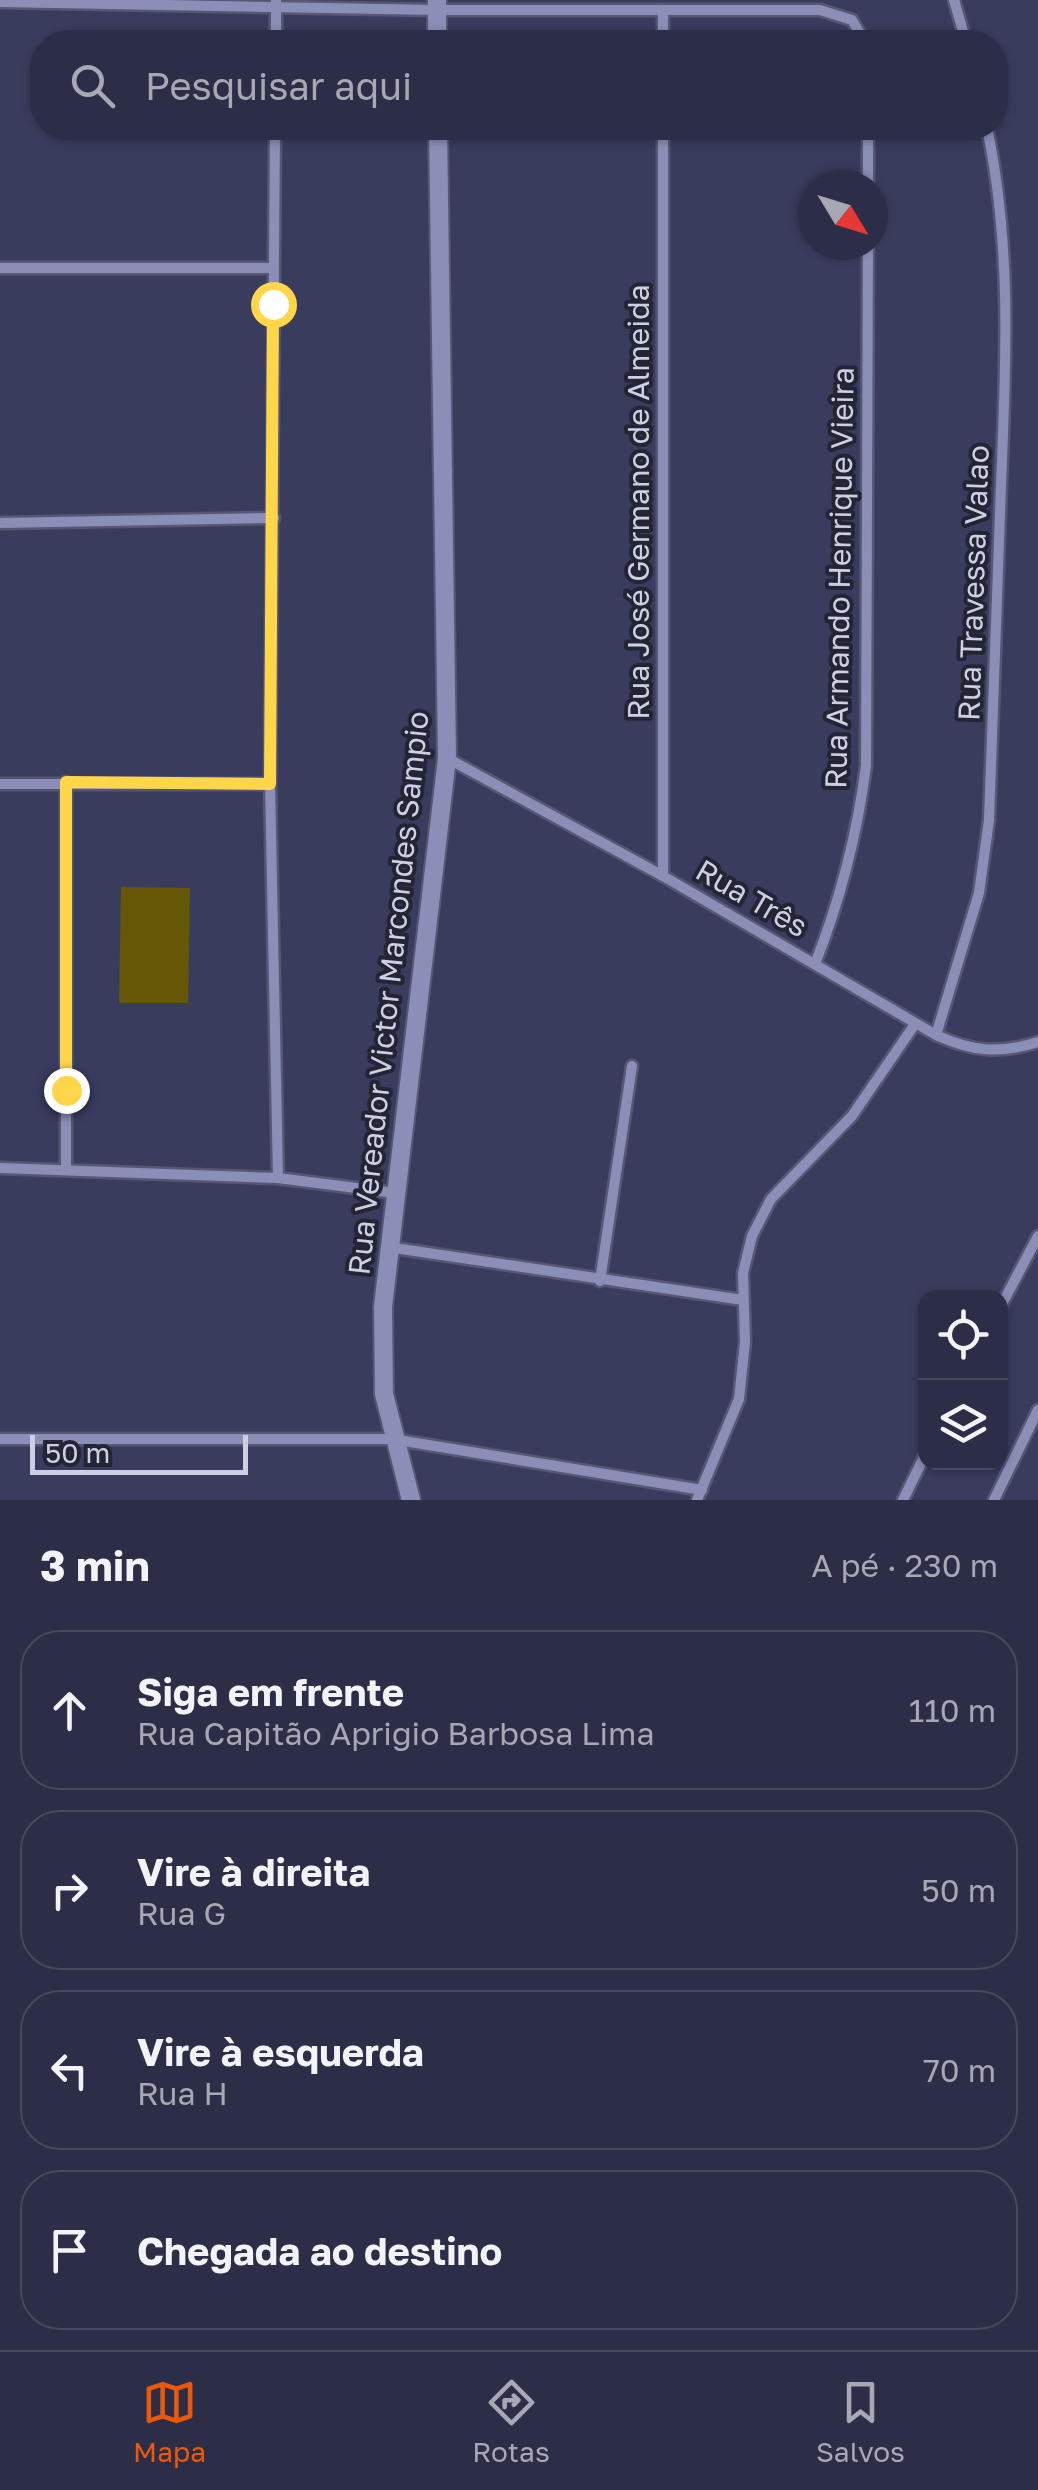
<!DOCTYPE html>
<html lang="pt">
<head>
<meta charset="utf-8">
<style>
  :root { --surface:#2c2d46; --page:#383951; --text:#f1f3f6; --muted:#a6a8b3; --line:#48495f; --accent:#ea580c }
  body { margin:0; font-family:"Golos Text",sans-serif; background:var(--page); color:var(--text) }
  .controls { position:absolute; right:30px; bottom:30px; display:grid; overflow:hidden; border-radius:20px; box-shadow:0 2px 8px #0004 }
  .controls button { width:90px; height:90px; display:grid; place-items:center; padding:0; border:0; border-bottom:2px solid var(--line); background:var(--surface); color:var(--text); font:50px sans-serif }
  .compass { position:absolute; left:798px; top:170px; width:90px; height:90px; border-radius:50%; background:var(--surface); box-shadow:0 2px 8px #0004; rotate:128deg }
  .scale { position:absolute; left:30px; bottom:25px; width:218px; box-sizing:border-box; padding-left:10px; border:5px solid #cdd0e5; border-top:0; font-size:28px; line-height:35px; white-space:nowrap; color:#cdd0e5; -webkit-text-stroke:8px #232535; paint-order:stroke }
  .stop { position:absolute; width:30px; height:30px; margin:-22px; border:8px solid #ffd54a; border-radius:50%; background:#fff }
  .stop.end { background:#ffd54a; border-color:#fff; box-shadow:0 2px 10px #0008 }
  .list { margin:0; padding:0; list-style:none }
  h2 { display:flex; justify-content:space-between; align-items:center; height:130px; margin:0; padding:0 40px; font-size:42px }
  h2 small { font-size:32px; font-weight:400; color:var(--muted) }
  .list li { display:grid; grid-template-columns:65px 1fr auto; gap:30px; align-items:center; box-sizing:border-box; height:160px; margin:0 20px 20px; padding:0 20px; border:2px solid var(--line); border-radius:40px }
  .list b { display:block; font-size:38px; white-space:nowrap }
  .list p { margin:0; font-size:32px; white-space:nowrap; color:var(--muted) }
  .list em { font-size:32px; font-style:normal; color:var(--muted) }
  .icon { flex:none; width:55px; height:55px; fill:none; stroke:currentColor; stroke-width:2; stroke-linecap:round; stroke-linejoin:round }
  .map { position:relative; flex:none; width:1038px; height:1500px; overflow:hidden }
  .search { position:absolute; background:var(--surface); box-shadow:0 2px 8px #0004; left:30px; right:30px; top:30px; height:110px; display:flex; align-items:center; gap:25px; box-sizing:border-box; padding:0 35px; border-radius:40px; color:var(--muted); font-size:38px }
  .sheet { height:850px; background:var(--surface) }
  nav { display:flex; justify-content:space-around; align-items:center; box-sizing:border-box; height:140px; border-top:2px solid var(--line); background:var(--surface); font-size:28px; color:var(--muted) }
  nav a { display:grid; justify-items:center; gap:5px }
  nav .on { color:var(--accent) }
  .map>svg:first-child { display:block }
</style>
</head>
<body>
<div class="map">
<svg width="1038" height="1500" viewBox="0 0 1038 1500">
  <rect width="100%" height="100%" fill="#3a3c5e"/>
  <polygon fill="#645806" points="121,887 190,888 188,1003 119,1003"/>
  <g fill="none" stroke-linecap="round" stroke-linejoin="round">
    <g stroke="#555773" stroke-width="15">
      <g id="minor">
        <polyline points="954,0 966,42"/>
        <polyline points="0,2 437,10 820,10 852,20 865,42"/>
        <polyline points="276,42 276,0"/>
        <polyline points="663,42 663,10"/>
        <polyline points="275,128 270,784 278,1178"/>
        <polyline points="868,185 868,128"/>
        <polyline points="0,268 273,268"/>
        <polyline points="0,523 274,518"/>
        <path d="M447,758L663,876L936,1035C973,1052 1000,1054 1038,1042"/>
        <polyline points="0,784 270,784"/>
        <polyline points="663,876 663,128"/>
        <path d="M815,964C841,898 857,836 866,766L868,245"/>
        <path d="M936,1035L979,893L989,820C993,708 997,596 1001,485C1006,365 1012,245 987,128"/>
        <polyline points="66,1167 66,782"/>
        <polyline points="0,1168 278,1178 395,1193"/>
        <polyline points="388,1247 743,1300"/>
        <polyline points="600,1281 632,1066"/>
        <polyline points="1000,1308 1038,1236"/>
        <polyline points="0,1439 392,1439 702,1490"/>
        <polyline points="697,1500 739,1399 745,1342 743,1273 752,1236 771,1199 852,1116 915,1024"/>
        <polyline points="903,1500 926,1453"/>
        <polyline points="994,1500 1038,1410"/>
      </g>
    </g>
    <g stroke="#555773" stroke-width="22">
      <g id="tertiary">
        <polyline points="437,0 437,42"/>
        <polyline points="411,1500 384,1394 383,1307 447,758 438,128"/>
      </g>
    </g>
    <use href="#minor" stroke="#8b8fb7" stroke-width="10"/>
    <use href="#tertiary" stroke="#8b8fb7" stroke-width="18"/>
  </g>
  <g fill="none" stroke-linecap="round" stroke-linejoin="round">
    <polyline stroke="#ffd54a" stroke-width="12" points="66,1090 66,782 270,784 273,304"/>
  </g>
  <g text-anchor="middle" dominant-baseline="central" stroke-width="8" stroke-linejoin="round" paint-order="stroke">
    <g font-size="30" fill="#cdd0e5" stroke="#232535">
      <text transform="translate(638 502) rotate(-90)">Rua José Germano de Almeida</text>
      <text transform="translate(839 578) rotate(-89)">Rua Armando Henrique Vieira</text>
      <text transform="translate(973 583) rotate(-88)">Rua Travessa Valao</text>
      <text transform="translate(752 898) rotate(30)">Rua Três</text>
      <text transform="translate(388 993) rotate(-84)">Rua Vereador Victor Marcondes Sampio</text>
    </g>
  </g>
</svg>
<div class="controls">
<button><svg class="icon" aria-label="locate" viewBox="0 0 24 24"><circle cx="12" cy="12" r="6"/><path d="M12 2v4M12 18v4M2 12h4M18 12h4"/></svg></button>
<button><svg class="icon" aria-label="layers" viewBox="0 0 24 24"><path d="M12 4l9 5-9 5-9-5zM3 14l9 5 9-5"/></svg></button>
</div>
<svg class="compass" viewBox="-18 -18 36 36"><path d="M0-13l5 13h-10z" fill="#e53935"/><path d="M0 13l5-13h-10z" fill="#a6a8b3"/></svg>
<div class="scale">50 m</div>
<div class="stop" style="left:273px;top:304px"></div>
<div class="stop end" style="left:66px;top:1090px"></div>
<div class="search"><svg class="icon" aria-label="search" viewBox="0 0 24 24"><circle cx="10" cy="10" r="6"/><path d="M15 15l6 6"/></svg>Pesquisar aqui</div>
</div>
<section class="sheet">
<h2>3 min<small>A pé · 230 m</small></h2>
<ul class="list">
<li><svg class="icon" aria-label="ahead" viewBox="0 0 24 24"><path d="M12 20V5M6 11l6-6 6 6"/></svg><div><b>Siga em frente</b><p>Rua Capitão Aprigio Barbosa Lima</p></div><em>110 m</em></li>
<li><svg class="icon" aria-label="right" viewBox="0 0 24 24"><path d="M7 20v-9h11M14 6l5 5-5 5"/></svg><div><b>Vire à direita</b><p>Rua G</p></div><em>50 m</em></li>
<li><svg class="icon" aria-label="left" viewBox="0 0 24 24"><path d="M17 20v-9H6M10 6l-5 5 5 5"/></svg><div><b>Vire à esquerda</b><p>Rua H</p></div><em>70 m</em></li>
<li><svg class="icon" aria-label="arrive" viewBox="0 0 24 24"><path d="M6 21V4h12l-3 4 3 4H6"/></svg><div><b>Chegada ao destino</b></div></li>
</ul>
</section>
<nav>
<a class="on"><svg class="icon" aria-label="map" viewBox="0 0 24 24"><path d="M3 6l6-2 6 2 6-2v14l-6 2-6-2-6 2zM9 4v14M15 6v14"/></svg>Mapa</a>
<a><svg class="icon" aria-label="directions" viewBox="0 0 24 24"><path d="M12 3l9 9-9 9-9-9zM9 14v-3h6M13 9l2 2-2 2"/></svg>Rotas</a>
<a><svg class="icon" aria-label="saved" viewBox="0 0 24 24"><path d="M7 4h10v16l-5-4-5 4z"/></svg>Salvos</a>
</nav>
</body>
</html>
